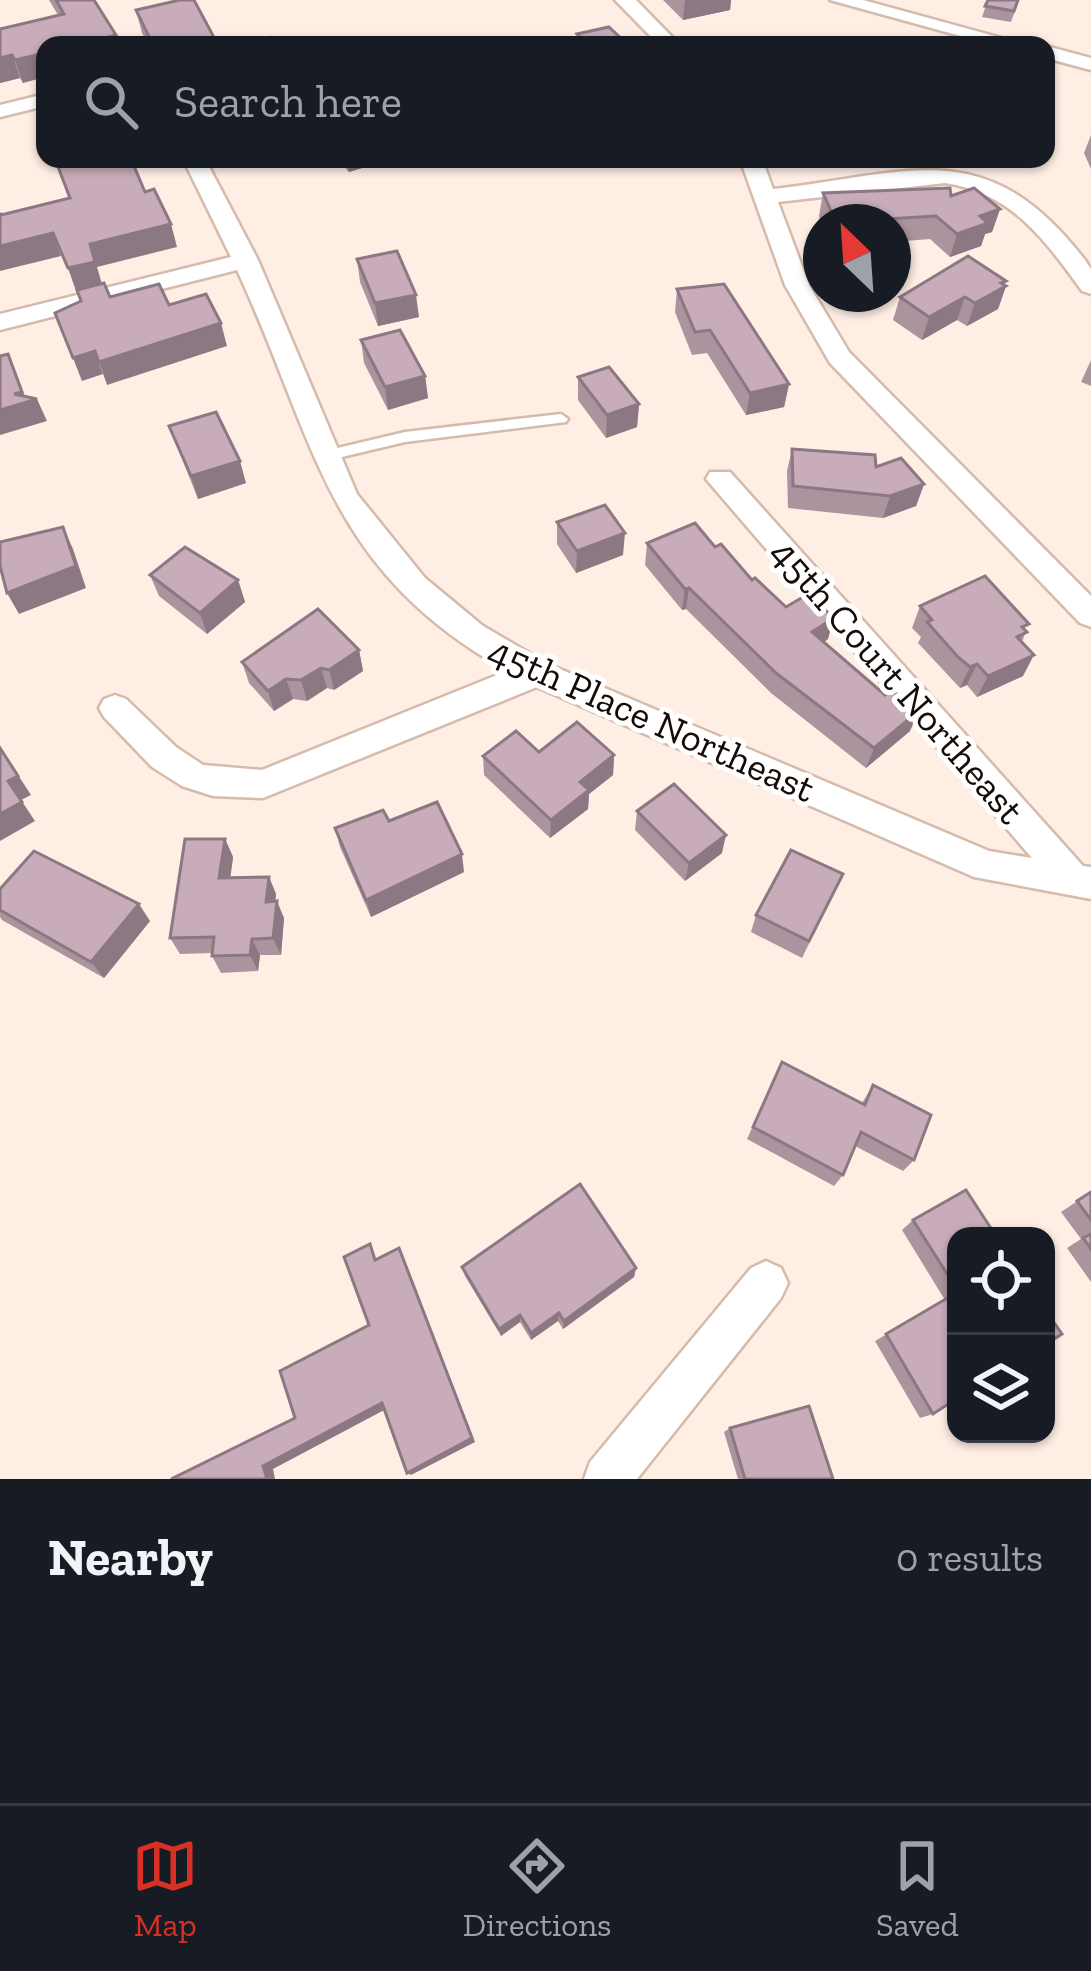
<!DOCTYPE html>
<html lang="en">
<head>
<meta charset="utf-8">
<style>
  :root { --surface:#171b24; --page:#20242c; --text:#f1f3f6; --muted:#9ea1a6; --line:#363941; --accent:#d93025 }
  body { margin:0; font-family:"Zilla Slab",serif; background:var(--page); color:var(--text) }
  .controls { position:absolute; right:36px; bottom:36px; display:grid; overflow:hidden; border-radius:24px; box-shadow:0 3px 9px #0004 }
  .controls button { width:108px; height:108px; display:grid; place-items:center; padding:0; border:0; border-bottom:3px solid var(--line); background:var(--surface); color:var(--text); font:60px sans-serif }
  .compass { position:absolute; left:803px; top:204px; width:108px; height:108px; border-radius:50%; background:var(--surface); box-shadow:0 3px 9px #0004; rotate:335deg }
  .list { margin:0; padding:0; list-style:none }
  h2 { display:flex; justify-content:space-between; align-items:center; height:156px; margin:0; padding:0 48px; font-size:51px }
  h2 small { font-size:39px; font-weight:400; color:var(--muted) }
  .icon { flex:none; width:66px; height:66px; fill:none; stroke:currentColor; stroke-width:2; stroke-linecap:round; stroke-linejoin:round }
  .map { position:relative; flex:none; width:1091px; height:1479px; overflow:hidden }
  .search { position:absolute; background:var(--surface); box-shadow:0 3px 9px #0004; left:36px; right:36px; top:36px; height:132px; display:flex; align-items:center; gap:30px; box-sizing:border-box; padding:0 42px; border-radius:24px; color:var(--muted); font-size:45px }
  .sheet { height:324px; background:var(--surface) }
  nav { display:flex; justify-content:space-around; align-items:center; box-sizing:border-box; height:168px; border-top:3px solid var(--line); background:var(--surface); font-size:33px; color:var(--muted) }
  nav a { display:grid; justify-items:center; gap:6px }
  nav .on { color:var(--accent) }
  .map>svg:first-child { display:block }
</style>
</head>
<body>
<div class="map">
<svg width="1091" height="1479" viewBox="0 0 1091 1479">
  <rect width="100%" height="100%" fill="#feeee4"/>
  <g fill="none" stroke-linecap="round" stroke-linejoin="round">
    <g stroke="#d5bbab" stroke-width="5">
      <polygon id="lane" points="561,414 568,419 566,422 405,442 325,461 318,456 325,451 405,432"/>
    </g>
    <g stroke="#d5bbab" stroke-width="5">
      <g id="street">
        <polygon points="615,0 636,0 680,45 659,45"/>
        <polygon points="830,0 863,0 1027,45 993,45"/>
        <polygon points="272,38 282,44 259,45 262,41"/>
        <polygon points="1046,46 1091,58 1091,70 1046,58"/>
        <polygon points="45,94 45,106 0,117 0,105"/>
        <path d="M183,159H205L258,260L357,494L425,578L483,626L548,664L989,851L1032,858L706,479L710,472H730L1083,866L1091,867V899L974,877L537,687L263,798L213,796L182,786L152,767L104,717L99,708L104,699L115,695L126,699L176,747L203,765L262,770L507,671C324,568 317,442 237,270L0,330V314L231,257Z"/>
        <path d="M740,159H762L773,189C913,173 987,133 1085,260L1091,269V294L1082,291C1045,240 1012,193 945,183L778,202L809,285L849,352L1091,596V627L1080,623L830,363L785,285Z"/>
        <polygon points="766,1261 781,1268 788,1283 781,1298 637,1479 584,1479 590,1462 751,1268"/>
      </g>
    </g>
    <use href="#lane" fill="#fff" fill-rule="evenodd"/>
    <use href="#street" fill="#fff" fill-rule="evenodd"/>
  </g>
  <g fill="#ac949f">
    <polygon points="49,0 94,0 23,83 20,78 0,83 0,29 58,15"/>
    <polygon points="663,0 731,0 730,10 683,20"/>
    <polygon points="988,0 1019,0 1011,22 982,17"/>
    <polygon points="136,10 218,45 148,45 142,33"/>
    <polygon points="577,34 628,45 577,45"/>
    <polygon points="1091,135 1091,169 1084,153"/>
    <polygon points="337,159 388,159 388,160 349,172"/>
    <polygon points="823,193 951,196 1000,209 992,232 985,234 981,246 950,257 930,239 893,242 893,222 821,222 819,216"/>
    <polygon points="357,259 419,317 378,326 360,282"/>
    <polygon points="1006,281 1004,285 1006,286 998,309 967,326 957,320 922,340 893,320 900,297"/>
    <polygon points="677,289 789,384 784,407 746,415 707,353 692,355 675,312"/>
    <polygon points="361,340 425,376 428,398 388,410 364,363"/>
    <polygon points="1091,360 1091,386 1081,382"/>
    <polygon points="578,377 639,404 637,427 606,438 578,400"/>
    <polygon points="169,426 246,483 198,499"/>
    <polygon points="792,449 876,467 924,484 916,506 883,518 788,508 787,471"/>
    <polygon points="557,522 623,555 576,573 557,544"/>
    <polygon points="647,543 715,547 752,580 828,639 824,642 910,731 866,768 771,693 686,609 682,610 645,565"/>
    <polygon points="150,575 238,580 245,602 207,634 159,596"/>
    <polygon points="920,606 1026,631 1022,642 1023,676 977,697 967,685 960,688 918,643 921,637 912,628"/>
    <polygon points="359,650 363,671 334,690 327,688 307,701 293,699 274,711 249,683 242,662"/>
    <polygon points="539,752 614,755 613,775 589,794 588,809 550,838 484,775 483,756"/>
    <polygon points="637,811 722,853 685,881 635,830"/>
    <polygon points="389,821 464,872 371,917 340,847 335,828"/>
    <polygon points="225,839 233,857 230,878 269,877 276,894 275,901 284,918 281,955 260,955 258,971 221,973 212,956 212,953 180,954 170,938"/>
    <polygon points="843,874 802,958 751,932 756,915"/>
    <polygon points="0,889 150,921 104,978 2,920 0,917"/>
    <polygon points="782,1062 862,1103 873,1085 914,1160 903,1171 855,1146 843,1175 834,1186 747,1139"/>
    <polygon points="1091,1192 1091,1282 1067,1248 1081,1239 1061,1212"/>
    <polygon points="913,1220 956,1236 956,1399 933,1414 920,1418 875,1341 945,1300 902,1230"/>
    <polygon points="462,1267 636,1268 634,1277 563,1329 558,1321 531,1340 520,1322 501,1336 465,1276"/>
    <polygon points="730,1428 833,1479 738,1479 724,1432"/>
  </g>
  <g fill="#8c7882">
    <polygon points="685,0 731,0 730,10 683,20"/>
    <polygon points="116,35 119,45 77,45"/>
    <polygon points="45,53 45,77 23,83 15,60"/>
    <polygon points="12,55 20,78 0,83 0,58"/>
    <polygon points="347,159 388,159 388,160 349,172"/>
    <polygon points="1000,209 992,232 985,234 981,246 950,257 957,234 980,216"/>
    <polygon points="171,224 177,247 97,267 102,284 76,291 68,268 90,244"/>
    <polygon points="53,233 61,256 0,271 0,246"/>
    <polygon points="1006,281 1003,288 1006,286 998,309 967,326 975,303"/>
    <polygon points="416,295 419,317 378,326 375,303"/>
    <polygon points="965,297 957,320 922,340 929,317"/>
    <polygon points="221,323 227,346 107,385 99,362"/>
    <polygon points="95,351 103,374 82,381 73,358"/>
    <polygon points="8,354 27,402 37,399 47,421 0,435 0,409"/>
    <polygon points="425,376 428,398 388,410 385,387"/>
    <polygon points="789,384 784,407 746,415 750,393"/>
    <polygon points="639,404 637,427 606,438 607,415"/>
    <polygon points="240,461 246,483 198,499 191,476"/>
    <polygon points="924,484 916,506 883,518 890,496"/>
    <polygon points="63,527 73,549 86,588 19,614 7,593"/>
    <polygon points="625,533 623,555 576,573 577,551"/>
    <polygon points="238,580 245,602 207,634 200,613"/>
    <polygon points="689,588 686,609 682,610 685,589"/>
    <polygon points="834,618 828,639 806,653 812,632"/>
    <polygon points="359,650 363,671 334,690 329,670"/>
    <polygon points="1034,655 1023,676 977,697 988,676"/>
    <polygon points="977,664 967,685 960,688 970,667"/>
    <polygon points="321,668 327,688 307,701 301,680"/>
    <polygon points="286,679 293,699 274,711 268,691"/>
    <polygon points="919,711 910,731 866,768 874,748"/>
    <polygon points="0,747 31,795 21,800 35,821 0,841 0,814 8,781"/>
    <polygon points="614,755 613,775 589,794 588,809 550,838 551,820 580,782"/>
    <polygon points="726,835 722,853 685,881 689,863"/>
    <polygon points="225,839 233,857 228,896 219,878"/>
    <polygon points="462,854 464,872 371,917 366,900"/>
    <polygon points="269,877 276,894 273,919 266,902"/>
    <polygon points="277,901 284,918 281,955 273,938"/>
    <polygon points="139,904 150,921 104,978 91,962"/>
    <polygon points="252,939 260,955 258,971 250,955"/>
    <polygon points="403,1257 475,1442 411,1475 407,1473"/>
    <polygon points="636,1268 634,1277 563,1329 564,1321"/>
    <polygon points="559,1313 558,1321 531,1340 531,1333"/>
    <polygon points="520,1315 520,1322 501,1336 499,1329"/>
    <polygon points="382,1403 388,1408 273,1469 275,1479 267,1479 263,1466"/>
  </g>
  <g fill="#c8acb9" stroke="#8c7882" stroke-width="3">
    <polygon points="56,0 94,0 116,35 77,45 45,45 45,53 15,60 12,55 0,58 0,29 64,14"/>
    <polygon points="180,0 194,0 218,45 153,45 136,10"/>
    <polygon points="988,0 1018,0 1014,11 985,6"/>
    <polygon points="609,27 628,45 587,45 577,34"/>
    <polygon points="55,159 131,159 145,192 154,189 171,224 90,244 95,262 68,268 53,233 0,246 0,213 1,215 70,198"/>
    <polygon points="950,188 951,196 974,188 1000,209 980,216 988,223 957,234 936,216 836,222 823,193"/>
    <polygon points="397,251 416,295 375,303 357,259"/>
    <polygon points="968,256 1006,281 1001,283 1006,286 975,303 965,297 929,317 900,297"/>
    <polygon points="104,283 110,297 159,284 169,305 206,294 221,323 99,362 95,351 73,358 55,313 81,301 77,290"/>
    <polygon points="724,284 789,384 750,393 710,330 695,332 677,289"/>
    <polygon points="400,330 425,376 385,387 361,340"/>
    <polygon points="8,354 22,392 14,394 37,399 0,410 0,356"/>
    <polygon points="609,367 639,404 607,415 578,377"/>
    <polygon points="216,412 240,461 191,476 169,426"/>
    <polygon points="792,449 875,455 876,467 901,458 924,484 890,496 793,486"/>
    <polygon points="605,505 625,533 577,551 557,522"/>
    <polygon points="695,523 715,547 721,544 752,580 755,578 786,607 808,594 834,618 812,632 885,695 891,690 919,711 874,748 776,673 689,588 685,589 647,543"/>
    <polygon points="63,527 76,566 7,593 0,566 0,542"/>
    <polygon points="185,547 238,580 200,613 150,575"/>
    <polygon points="985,576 1029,624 1022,627 1027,632 1017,637 1034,655 988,676 977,664 970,667 958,657 927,622 932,620 920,606"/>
    <polygon points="318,609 359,650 329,670 321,668 301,680 286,679 268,691 242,662"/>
    <polygon points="577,722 614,755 580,782 589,790 551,820 483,756 516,731 539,752"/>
    <polygon points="0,748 18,776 8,781 22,802 0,814"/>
    <polygon points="674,784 726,835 689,863 637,811"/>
    <polygon points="437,802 462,854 366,900 335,828 383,810 389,821"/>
    <polygon points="185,839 225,839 219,878 269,877 266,902 277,901 273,938 252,939 250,955 212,956 214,937 170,938"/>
    <polygon points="791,850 843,874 809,941 756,915"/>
    <polygon points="34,851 139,904 91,962 0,910 0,889"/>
    <polygon points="782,1062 865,1105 873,1085 931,1115 914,1160 861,1132 843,1175 753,1127"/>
    <polygon points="580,1184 636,1268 564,1321 559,1313 531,1333 520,1315 499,1329 462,1267"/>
    <polygon points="966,1190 996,1236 956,1236 956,1288 913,1220"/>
    <polygon points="1091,1192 1091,1220 1077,1201"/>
    <polygon points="1091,1234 1091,1249 1083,1238"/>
    <polygon points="370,1244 375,1260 399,1248 472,1438 407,1473 382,1403 263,1466 267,1479 171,1479 295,1418 280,1371 369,1325 344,1257"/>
    <polygon points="956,1293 956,1399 933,1414 886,1334"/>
    <polygon points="1046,1311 1062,1334 1046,1344"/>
    <polygon points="809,1406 833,1479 745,1479 730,1428"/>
  </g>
  <g text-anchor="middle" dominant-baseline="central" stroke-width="10" stroke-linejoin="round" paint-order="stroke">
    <g font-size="39" fill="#140b06" stroke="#fff">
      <text transform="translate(898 681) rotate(49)">45th Court Northeast</text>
      <text transform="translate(652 719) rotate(24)">45th Place Northeast</text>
    </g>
  </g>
</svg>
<div class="controls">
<button><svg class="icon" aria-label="locate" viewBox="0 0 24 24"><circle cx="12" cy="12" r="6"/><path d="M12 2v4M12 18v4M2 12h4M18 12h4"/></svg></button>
<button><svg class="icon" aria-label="layers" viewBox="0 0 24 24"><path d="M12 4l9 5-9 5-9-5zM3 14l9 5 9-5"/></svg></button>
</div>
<svg class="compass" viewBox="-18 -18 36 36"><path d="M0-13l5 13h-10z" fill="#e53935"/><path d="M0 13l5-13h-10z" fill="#9ea1a6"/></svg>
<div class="search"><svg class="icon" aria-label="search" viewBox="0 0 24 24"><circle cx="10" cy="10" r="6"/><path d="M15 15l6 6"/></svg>Search here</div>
</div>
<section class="sheet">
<h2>Nearby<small>0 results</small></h2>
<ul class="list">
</ul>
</section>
<nav>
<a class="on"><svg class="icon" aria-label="map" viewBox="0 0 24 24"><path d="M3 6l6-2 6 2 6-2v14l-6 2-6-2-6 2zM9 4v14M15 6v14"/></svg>Map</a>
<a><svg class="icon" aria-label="directions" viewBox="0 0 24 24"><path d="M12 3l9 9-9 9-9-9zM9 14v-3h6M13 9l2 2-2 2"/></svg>Directions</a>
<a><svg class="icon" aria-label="saved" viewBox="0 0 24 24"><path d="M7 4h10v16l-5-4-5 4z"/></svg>Saved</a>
</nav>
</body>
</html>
